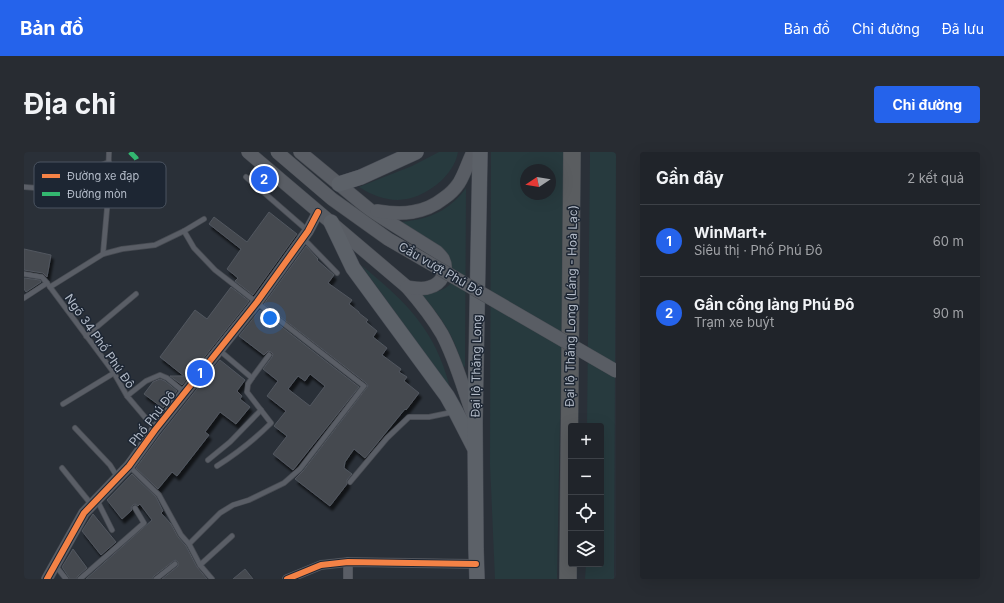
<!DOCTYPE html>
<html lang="vi">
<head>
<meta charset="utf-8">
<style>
  :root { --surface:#20242a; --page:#282c32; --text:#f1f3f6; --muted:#a2a4a8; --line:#3d4147; --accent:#2563eb }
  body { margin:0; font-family:Inter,sans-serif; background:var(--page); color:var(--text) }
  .controls { position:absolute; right:12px; bottom:12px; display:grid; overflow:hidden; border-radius:4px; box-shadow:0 4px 16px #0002 }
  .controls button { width:36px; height:36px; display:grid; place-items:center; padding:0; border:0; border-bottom:1px solid var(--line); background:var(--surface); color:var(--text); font:20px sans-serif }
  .compass { position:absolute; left:496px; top:12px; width:36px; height:36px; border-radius:50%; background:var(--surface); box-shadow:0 4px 16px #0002; rotate:258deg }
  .you { position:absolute; left:246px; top:166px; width:14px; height:14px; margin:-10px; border:3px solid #fff; border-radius:50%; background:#1a73e8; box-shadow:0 0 0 6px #1a73e833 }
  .badge { display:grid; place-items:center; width:26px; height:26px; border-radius:50%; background:var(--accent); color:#fff; font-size:13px; font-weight:700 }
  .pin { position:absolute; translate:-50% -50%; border:2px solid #fff; box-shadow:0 1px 4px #0006 }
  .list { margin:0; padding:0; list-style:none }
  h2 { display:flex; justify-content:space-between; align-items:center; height:52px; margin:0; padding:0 16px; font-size:17px }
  h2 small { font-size:13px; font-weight:400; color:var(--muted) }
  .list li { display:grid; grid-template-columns:26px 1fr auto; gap:12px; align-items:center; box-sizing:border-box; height:72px; padding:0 16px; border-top:1px solid var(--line) }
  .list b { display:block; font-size:15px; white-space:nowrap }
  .list p { margin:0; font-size:13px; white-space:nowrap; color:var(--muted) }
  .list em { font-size:13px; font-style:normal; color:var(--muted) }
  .icon { flex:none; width:22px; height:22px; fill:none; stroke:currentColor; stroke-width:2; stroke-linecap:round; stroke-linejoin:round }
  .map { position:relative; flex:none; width:592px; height:427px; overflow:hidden; border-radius:4px }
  header { display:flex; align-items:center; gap:24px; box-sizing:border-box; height:56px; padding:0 20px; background:var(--accent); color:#fff }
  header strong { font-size:19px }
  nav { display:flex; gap:22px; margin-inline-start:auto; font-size:14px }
  .intro { display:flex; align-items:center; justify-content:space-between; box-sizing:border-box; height:96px; padding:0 24px }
  h1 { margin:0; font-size:28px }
  .button { padding:10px 18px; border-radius:4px; background:var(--accent); color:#fff; font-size:14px; font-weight:700 }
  main { display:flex; gap:24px; padding:0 24px }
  aside { flex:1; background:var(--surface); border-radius:4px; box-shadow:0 4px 16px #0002 }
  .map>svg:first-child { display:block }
</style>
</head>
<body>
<header>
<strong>Bản đồ</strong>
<nav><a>Bản đồ</a><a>Chỉ đường</a><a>Đã lưu</a></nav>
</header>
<div class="intro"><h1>Địa chỉ</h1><a class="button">Chỉ đường</a></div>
<main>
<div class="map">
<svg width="592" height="427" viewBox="0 0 592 427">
  <defs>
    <filter id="shadow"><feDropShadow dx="2.5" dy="4.5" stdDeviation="1" flood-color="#0009"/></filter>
  </defs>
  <rect width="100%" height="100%" fill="#2a3038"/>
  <g fill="#273a3e" fill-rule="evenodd">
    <path d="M415,0H434C432,12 425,21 417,29C390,52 365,54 335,35L388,14Z"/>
    <path d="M467,0H541L533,427H471L466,312ZM502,18H526V42H502Z"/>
    <polygon points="566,0 592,0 590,427 561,427 562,412 577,412 577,274 563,274"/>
    <path d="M442,36L441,214L440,215L438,214C432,186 416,163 397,142C408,141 425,139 429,127C435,104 393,82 377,70C406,67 425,59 442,36Z"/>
    <path d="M337,113C382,150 411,177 426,236Z"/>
  </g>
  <g fill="#444950" stroke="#52575f" fill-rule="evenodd" filter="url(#shadow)">
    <polygon points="245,60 273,82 229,143 211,129 214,126 203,117 217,97 185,72 190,65 223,90"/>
    <polygon points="282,94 294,107 293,108 310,123 304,131 328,148 325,152 335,160 335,161 344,168 342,170 353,179 349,185 363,196 358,203 377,217 375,220 383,225 380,229 395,241 382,258 381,257 341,306 330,297 321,310 320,316 328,322 323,328 323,332 306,354 271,327 279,319 344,234 342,231 240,152"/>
    <polygon points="0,97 27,103 23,125 19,121 0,118"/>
    <polygon points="0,126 16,128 17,130 2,140 0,137"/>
    <polygon points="207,135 225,149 158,233 146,224 160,224 136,205 171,158 183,167"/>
    <path d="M236,158L335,235L269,318L249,302L263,284L250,274L262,259L243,244L254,229L239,217L248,205L249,202L247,200L244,199L240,203L215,184ZM286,222L301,234L286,254L264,237L274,224L281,229Z"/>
    <polygon points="196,208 221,228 213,239 218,244 216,247 226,255 212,272 196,260 181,280 185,283 153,324 148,320 134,337 112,316 137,282"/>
    <polygon points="136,227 141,229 153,239 139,256 120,242 129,230"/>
    <polygon points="108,322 132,345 139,359 137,361 147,372 154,385 162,394 173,415 183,427 138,427 154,414 154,410 151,408 130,424 128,427 62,427 128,368 116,352 114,354 111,352 109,353 107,356 108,358 98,367 83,348"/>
    <polygon points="69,362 92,390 77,403 58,379"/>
    <polygon points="49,397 63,416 54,424 52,427 46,427 38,415"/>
    <polygon points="221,417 229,427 209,427"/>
  </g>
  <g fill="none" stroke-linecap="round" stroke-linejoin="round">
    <g stroke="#484c53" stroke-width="6">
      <g id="service">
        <polyline points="222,25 284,79"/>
        <polyline points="0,35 13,36 49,24 85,10"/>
        <polyline points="160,79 170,96 191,118 340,234 276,317 260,331 225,348 209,353 196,361 165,392"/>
        <polyline points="279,86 313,121"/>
        <polyline points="79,102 83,57 85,0"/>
        <polyline points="0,122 18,125 23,131 90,221 103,244 131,277"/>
        <polyline points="26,135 79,102 98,97 131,93 160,79 180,67"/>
        <polyline points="0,146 23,131"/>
        <polyline points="62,184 112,142"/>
        <polyline points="228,226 245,203"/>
        <polyline points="103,244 122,229 136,223 143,226 160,240"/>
        <polyline points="39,252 90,221"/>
        <polyline points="51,276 86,313 94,326"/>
        <polyline points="184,308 206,290 237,258"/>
        <polyline points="105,314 135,343 157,383 165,392 176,413 188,427"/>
        <path d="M193,314C215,300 229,289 247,271L223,240L224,232L228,226L195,198"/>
        <polyline points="38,316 67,352"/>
        <polyline points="326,330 363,286 385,265 405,265 429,260"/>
        <polyline points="73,348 88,378"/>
        <polyline points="31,413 42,427"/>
        <polyline points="176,413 208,384"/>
        <polyline points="56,427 120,371 111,356"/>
        <polyline points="132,427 151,412"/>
      </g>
    </g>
    <g stroke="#484c53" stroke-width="10">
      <g id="minor">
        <polyline points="263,427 297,413 324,410 452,412"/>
        <polyline points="324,427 324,410"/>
      </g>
    </g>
    <g stroke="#484c53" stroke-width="12">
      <polyline id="tertiary" points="23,427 60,361 105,314 131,278 233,150 284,79 294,60"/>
    </g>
    <g stroke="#484c53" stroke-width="14">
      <g id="secondary">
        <path d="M224,0L383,135C396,150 408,165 418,182C432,208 440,239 450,266"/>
        <path d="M276,0L346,58L413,100C415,102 418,105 419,107C425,119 417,132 406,135C399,138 390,136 383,135"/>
        <path d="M353,59C378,63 400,62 420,46C426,42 431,37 435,31C441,21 444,10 449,0"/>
      </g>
    </g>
    <g stroke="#484c55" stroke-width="16">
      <g id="primary">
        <polyline points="315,32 337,25 392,0"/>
        <polyline points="307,70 329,116 423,244 432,260 450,295"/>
        <polyline points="453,427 452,397 451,270 456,0"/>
      </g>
    </g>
    <g stroke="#474c53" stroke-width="18">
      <polyline id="motorway" points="544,427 548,0"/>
    </g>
    <use href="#service" stroke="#5a5e66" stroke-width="4.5"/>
    <use href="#minor" stroke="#5a5e66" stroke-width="9"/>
    <use href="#tertiary" stroke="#5a5e66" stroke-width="11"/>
    <use href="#secondary" stroke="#595d64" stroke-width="13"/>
    <use href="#primary" stroke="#5c6168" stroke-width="15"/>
    <use href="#motorway" stroke="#5a5d60" stroke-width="17"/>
    <g stroke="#484c53" stroke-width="14" stroke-linecap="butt">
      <polyline id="secondary-bridge" points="253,0 308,47 364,87 592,219"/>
    </g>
    <use href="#secondary-bridge" stroke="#595d64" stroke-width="13"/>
    <polyline stroke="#33b770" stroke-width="5" stroke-dasharray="10 5" stroke-linecap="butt" points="106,0 112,6 122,26"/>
    <g stroke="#1d2633" stroke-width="8">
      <g id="cycleway">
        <polyline points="23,427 60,361 105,314 131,278 233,150 284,79 294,60"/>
        <polyline points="263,427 297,413 324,410 452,412"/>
      </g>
    </g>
    <use href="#cycleway" stroke="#f48246" stroke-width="6"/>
  </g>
  <g text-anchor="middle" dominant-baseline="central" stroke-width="3" stroke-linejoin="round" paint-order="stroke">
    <g font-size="12" fill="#b4bcc9" stroke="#1d2633">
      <text transform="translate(417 117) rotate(30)">Cầu vượt Phú Đô</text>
      <text transform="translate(547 154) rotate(-89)">Đại lộ Thăng Long (Láng - Hoà Lạc)</text>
      <text transform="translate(76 189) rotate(55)">Ngõ 34 Phố Phú Đô</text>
      <text transform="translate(452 214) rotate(-89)">Đại lộ Thăng Long</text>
      <text transform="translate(128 266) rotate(-52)">Phố Phú Đô</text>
    </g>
  </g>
  <rect x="10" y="10" width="132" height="46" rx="6" fill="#1d2633" stroke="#4a5360" stroke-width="1"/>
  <rect x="18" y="22" width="18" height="4" fill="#f48246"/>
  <rect x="18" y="40" width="18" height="4" fill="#33b770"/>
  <g font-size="11" fill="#b4bcc9">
    <text x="43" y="28">Đường xe đạp</text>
    <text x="43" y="46">Đường mòn</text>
  </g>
</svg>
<div class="controls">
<button>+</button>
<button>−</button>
<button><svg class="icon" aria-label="locate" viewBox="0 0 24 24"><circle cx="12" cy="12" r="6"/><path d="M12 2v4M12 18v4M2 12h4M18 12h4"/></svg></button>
<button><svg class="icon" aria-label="layers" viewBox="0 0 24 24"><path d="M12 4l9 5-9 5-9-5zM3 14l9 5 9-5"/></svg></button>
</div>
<svg class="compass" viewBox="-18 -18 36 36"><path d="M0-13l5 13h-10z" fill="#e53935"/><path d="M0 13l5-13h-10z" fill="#a2a4a8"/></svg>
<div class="you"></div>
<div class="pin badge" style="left:176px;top:221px">1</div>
<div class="pin badge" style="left:240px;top:27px">2</div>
</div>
<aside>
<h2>Gần đây<small>2 kết quả</small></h2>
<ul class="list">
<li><span class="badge">1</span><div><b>WinMart+</b><p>Siêu thị · Phố Phú Đô</p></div><em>60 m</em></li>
<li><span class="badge">2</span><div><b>Gần cổng làng Phú Đô</b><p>Trạm xe buýt</p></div><em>90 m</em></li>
</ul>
</aside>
</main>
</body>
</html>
